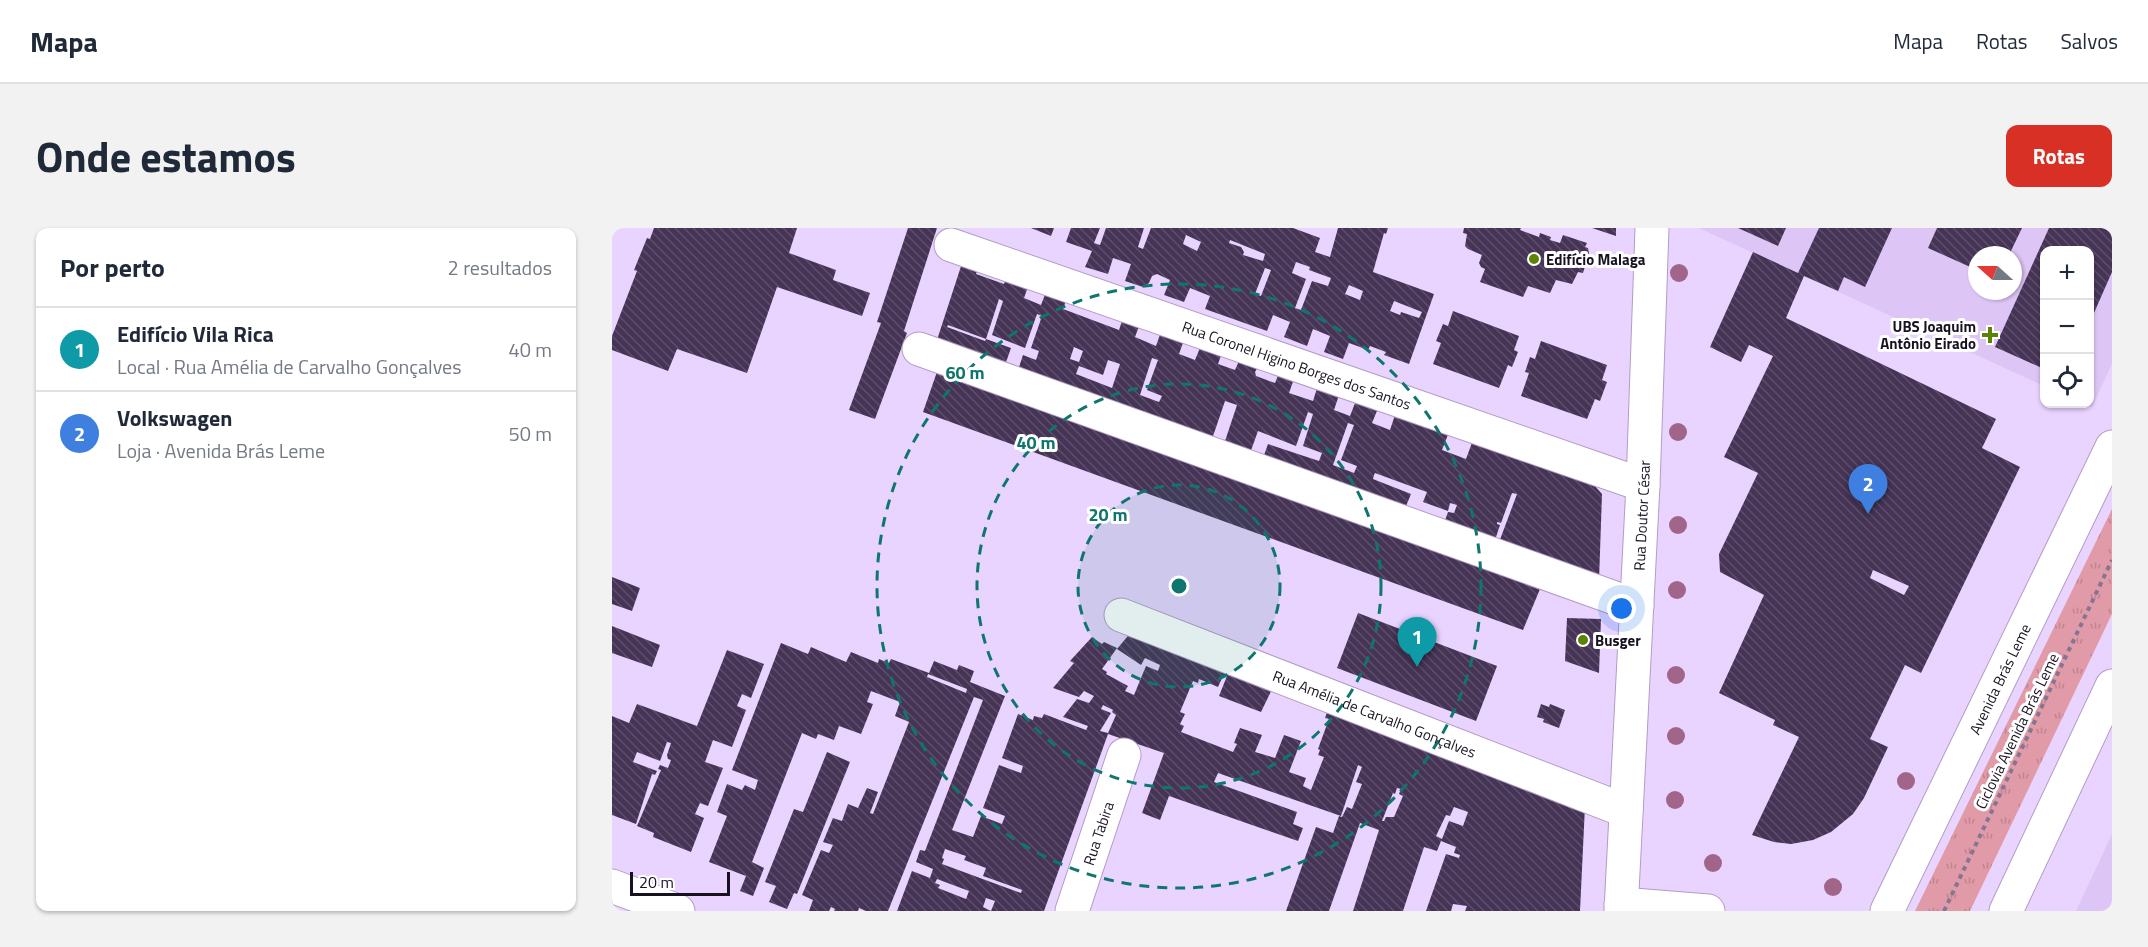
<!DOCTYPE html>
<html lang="pt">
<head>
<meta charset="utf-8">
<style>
  :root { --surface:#fff; --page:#f2f2f3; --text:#1f2937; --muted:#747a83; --line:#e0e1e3; --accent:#d93025 }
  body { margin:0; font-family:"Titillium Web",sans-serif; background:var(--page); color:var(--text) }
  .controls { position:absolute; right:18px; top:18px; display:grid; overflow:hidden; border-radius:12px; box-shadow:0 2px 4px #0004 }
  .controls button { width:54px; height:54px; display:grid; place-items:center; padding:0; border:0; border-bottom:2px solid var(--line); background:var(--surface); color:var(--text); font:30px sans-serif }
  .compass { position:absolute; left:1356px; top:18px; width:54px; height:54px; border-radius:50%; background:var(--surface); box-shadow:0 2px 4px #0004; rotate:291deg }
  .scale { position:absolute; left:18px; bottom:15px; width:100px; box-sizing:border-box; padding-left:6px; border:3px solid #18111f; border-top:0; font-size:16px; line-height:21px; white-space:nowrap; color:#18111f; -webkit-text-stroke:4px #fff; paint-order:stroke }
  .you { position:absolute; left:1010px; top:381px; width:21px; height:21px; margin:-15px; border:4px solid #fff; border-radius:50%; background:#1a73e8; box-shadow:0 0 0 9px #1a73e833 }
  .badge { display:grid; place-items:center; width:39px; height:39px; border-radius:50%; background:var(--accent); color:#fff; font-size:20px; font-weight:700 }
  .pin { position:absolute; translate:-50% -50px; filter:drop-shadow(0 2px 3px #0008) }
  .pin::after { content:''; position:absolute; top:32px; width:21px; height:18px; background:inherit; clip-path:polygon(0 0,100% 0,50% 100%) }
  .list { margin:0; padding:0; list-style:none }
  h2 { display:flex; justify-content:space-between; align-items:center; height:78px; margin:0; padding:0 24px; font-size:26px }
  h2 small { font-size:20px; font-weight:400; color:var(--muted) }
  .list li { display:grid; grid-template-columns:39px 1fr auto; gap:18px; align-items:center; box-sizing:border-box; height:84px; padding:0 24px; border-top:2px solid var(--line) }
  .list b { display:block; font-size:22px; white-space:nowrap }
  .list p { margin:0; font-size:20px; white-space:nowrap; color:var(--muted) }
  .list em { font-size:20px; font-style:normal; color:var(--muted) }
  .icon { flex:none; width:33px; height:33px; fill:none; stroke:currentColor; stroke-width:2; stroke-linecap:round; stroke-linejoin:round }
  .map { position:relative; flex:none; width:1500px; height:683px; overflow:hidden; border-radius:12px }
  header { display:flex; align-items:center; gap:36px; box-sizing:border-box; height:84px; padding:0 30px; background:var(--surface); border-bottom:2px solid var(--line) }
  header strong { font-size:28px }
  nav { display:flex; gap:33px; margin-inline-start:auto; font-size:21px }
  .intro { display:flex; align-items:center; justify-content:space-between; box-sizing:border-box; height:144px; padding:0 36px }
  h1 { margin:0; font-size:42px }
  .button { padding:15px 27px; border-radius:12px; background:var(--accent); color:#fff; font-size:21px; font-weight:700 }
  main { display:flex; gap:36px; padding:0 36px }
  aside { flex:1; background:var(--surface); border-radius:12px; box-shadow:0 2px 4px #0004 }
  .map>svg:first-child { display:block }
</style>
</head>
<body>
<header>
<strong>Mapa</strong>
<nav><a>Mapa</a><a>Rotas</a><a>Salvos</a></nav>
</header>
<div class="intro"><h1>Onde estamos</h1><a class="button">Rotas</a></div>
<main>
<aside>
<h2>Por perto<small>2 resultados</small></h2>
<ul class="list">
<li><span class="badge" style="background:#0f9aa8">1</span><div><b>Edifício Vila Rica</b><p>Local · Rua Amélia de Carvalho Gonçalves</p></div><em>40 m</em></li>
<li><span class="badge" style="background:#3f7fe0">2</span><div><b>Volkswagen</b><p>Loja · Avenida Brás Leme</p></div><em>50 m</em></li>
</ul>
</aside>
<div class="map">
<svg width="1500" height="683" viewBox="0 0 1500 683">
  <defs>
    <pattern id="grass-tufts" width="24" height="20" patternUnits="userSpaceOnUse" patternTransform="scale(1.5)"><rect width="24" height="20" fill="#e19aa7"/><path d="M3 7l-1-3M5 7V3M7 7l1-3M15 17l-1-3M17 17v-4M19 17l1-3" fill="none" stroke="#c0848f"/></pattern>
    <pattern id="building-back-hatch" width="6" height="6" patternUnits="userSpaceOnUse" patternTransform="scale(1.5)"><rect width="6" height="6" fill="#463456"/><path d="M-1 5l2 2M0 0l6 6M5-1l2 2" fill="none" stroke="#5d4e6a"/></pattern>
  </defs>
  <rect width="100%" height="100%" fill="#e9d4ff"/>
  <g fill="#ddc5f6" fill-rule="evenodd">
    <path d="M1087,0H1500V136L1480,179L1471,176H1478V22H1432V158ZM1365,27H1401V63H1365Z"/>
    <polygon points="1500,606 1500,683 1464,683"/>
  </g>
  <polygon fill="url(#grass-tufts)" points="1500,281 1500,386 1358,683 1303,683"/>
  <g fill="url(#building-back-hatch)" fill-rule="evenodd">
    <polygon points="42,0 185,0 177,25 224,42 221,52 258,65 250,88 165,59 135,145 65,121 56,143 0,122 0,108 25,43 22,42 35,10 38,11"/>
    <polygon points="296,0 325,0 292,103 295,105 263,191 237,182 269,95 265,94"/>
    <polygon points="419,0 442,0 439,8"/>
    <path d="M459,0H488L482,15L488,17L494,0H532L526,19L531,21L539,0H681L708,10L703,24L718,29L726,0H776L774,6L772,5L761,44L822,66L797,136L772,127L774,124L758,118L756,122L737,115L731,131L712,124L718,108L701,101L695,118L672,109L678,94L661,87L655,103L593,81L598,68L578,60L572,74L552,67L558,52L545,46L540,48L537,55L531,59L513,53L519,36L501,30L496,46L473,39L480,23L454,14ZM574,7L589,14L585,23L571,16ZM618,12L653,26L651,33L631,27L632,24L629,19L617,15ZM684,34L698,39L697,42L719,50L716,58L700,53L689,82L683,80L694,51L680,45ZM653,40L659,42L649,68L643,66ZM737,57L751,63L748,72L733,66ZM782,73L810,84L807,90L789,84L788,87L778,83Z"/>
    <polygon points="852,0 909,0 908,2 927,9 928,5 939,9 938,12 948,15 951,7 975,15 973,19 976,20 977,25 971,45 966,44 960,56 944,52 938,65 916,58 911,69 868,54 873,41 869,39 867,35 870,27 856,21 853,18 855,6 851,5"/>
    <polygon points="980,0 1004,0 1004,8"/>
    <polygon points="1126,0 1174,0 1166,18"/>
    <path d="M1207,0H1280L1253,59L1232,49L1226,63L1192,48L1174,90L1384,191L1370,220L1408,239L1309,445L1293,437L1258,511L1276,519L1252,570L1241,586L1219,604L1201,612L1179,616L1162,614L1140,607L1187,509L1161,497L1163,492L1107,465L1152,367L1108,344L1107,326L1146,245L1112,229L1161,128L1137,117L1129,134L1098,119L1141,24L1186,45ZM1261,342L1297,358L1292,367L1258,350Z"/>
    <polygon points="1325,0 1410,0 1397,27 1365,27 1365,42 1316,20"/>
    <polygon points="1437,0 1500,0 1500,44 1478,94 1478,22 1432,22 1432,141 1383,119"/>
    <path d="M352,29L368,35L364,46L392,56L396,45L418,53L412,70L429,77L434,64L456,67L451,81L507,102L512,87L529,93L523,109L544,118L550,101L573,109L567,126L583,132L590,115L611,122L606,136L623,142L627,133L646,139L643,144L644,148L663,155L667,145L683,148L677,165L701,173L706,157L728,164L722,182L738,188L745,170L767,178L760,195L778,202L784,184L837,204L830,222L854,231L861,212L982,257L990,266L987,353L886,317L905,266L900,265L889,295L885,294V296L888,297L882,315L831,298L836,284L842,285L845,277L838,275L836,283L811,274L815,264L801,259L763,245L762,247L761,251L799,266L792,283L650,233L656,216L707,233L710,225L691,218L701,186L696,184L684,218L646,203L637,228L611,219L625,177L613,173L599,214L405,145L411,127L424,132L427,123L419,120L430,88L425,86L413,120L380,107L391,73L387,71L374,111L399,120L392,140L324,115ZM336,97L374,111L373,113L335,99ZM462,119L471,123L467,134L458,131ZM540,130L546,132L535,162L550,168L547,174L528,167ZM496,132L508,136L500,160L464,146L467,138L491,147ZM736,195L742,197L729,232L745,238L742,245L721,237Z"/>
    <polygon points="841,83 907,108 902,122 906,124 900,139 896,137 887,160 821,136 829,115 824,113 831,96 836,98"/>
    <polygon points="929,113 995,137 990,152 995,154 988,173 983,171 975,191 909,168 917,145 913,144 918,129 923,131"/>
    <polygon points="326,141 928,361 911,402 311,184"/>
    <polygon points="0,349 28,360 20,383 0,376"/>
    <polygon points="746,385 885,438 864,493 725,440"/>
    <polygon points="955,390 989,391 987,445 953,433"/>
    <polygon points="0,398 48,417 40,439 0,425"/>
    <path d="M520,403L662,457L649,484L607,468L615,448H611L606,459L587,451L586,455L581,453L568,484L573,486L568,496L572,498L569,504L621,524L625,516L622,515L628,500L650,507L643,524L663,530L672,507L689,513L677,544L694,550L691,558L699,562L712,529L706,527L708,522L706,521L717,491L713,490L718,476L973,578L968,683H853L855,678L841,676L839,683H814L834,626L847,630L848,627L842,625L844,619L829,613L825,623L812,619L791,683H741L767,602L748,595L717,683H674L704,599L721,605L727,588L730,589L735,579L740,581L750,556L744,554L750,539L746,537L729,588L606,545L602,554L685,584L681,596L691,600L686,613L557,568L548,592L530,585L552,525L496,506L432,683H379L383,673L374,670L371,679L379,683H285L300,643L318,650L321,641L304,634L308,622L313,623L371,472L362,469L276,683H254L247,680L246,683H222L223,681L219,679L217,683H197L201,672L190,667L209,622L217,625L221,617L211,614L221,590L230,593L236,576L246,580L255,560L266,564L258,585L261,586L297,494L283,488L288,474L259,463L255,474L261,476L249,506L227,498L222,512L206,506L204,511L190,505L140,634L152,640L141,668L128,663L134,648L97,634L115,588L105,584L115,556L130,562L133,557L143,562L146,552L120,542L169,415L196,426L199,419L234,434L239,424L266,435L267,431L277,435L279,431L317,445L322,433L345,442L347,437L362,443L358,454L393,468L340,602L361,609L369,588L390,596L393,588L371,580L387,537L409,545L411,538L390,530L406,486L421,492L422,488L430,490L432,486L474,502L476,498L451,489L465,471L477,475L482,468L472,463L467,469L441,460L462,435L458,433L480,409L490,416L492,414L505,420L490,441L495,444L494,446L516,458L513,463L522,467L534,438L546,443L548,437L533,430L529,437L505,421ZM316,446L355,461L354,465L315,449ZM491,477L501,482L500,484L504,487L496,505L488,503L499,485L489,481ZM785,560L789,561L787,566L791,568L782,589H774L772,593H770L781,565L783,566ZM842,579L856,584L851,598L837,593L830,611L824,608L834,587L838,588ZM333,621L354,628L352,632L374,640L371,648L410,662L409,665L330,636L332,631L330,630ZM325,651L357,663L354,671L326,660L328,657L323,655Z"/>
    <polygon points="115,422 152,436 139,470 130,466 125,478 134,482 120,519 101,512 93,534 111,540 96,578 88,575 83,586 92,590 79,624 41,609 42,605 25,598 49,542 46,541 48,537 56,540 59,532 56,531 55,527 59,515 55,514 48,533 25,524 21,534 45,543 43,547 40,546 24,596 0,587 0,488 17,495 25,476 85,498"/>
    <polygon points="929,476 937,479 938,476 953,482 947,500 931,494 932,491 925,489"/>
    <polygon points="215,524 238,534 185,666 182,665 175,681 157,674 164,658 153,654 182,581 191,584"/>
  </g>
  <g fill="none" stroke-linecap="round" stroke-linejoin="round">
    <g stroke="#b19dc5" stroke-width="35">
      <g id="minor">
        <path id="s1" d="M339,17L1031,257"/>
        <polyline points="307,121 1025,378"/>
        <path id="s2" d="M509,387L1014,583"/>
        <polyline points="0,658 66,683"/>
        <path id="s3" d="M460,683L512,527"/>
        <path id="s4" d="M1009,683L1031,257L1040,0"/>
      </g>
    </g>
    <g stroke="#b19dc5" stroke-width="35">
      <g id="major">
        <polyline points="1009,676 1096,683"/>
        <path id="s5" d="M1275,683L1500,219"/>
        <polyline points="1394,683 1500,458"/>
      </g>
    </g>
    <polyline stroke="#847693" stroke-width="4" stroke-dasharray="4.5 4.5" stroke-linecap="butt" points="1332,683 1500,332"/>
    <use href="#minor" stroke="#fff" stroke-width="33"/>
    <use href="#major" stroke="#fff" stroke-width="33"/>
  </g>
  <g fill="#a2658a">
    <circle cx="1067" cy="45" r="9"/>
    <circle cx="1066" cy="204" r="9"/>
    <circle cx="1066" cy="297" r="9"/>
    <circle cx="1065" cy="362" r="9"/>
    <circle cx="1064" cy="447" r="9"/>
    <circle cx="1064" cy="508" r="9"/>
    <circle cx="1294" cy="553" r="9"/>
    <circle cx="1063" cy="572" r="9"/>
    <circle cx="1101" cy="635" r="9"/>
    <circle cx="1221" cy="659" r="9"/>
  </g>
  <circle cx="567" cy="358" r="101" fill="#0f766e" fill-opacity=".12"/>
  <g fill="none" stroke="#0f766e" stroke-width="3" stroke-dasharray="10 8">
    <circle cx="567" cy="358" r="101"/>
    <circle cx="567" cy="358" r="202"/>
    <circle cx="567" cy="358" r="302"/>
  </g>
  <g fill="#5d8304" stroke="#fff" stroke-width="2">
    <circle cx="922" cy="31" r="6"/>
    <path d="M1375 98h6v6h6v6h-6v6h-6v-6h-6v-6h6z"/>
    <circle cx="971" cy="412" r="6"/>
  </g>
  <g text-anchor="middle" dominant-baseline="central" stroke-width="6" stroke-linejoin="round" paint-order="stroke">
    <g font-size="15" font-weight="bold" fill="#18111f" stroke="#fff" text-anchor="start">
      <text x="934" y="31">Edifício Malaga</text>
      <text x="1364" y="98" text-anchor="end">UBS Joaquim<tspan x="1364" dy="17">Antônio Eirado</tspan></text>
      <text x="983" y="412">Busger</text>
    </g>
    <g font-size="15" fill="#18111f" stroke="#fff">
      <text stroke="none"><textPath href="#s1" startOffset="366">Rua Coronel Higino Borges dos Santos</textPath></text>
      <text stroke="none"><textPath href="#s4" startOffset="396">Rua Doutor César</textPath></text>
      <text stroke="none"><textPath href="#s5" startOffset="258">Avenida Brás Leme</textPath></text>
      <text stroke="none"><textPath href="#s2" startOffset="272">Rua Amélia de Carvalho Gonçalves</textPath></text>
      <text transform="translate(1405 503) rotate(-64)">Ciclovia Avenida Brás Leme</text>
      <text stroke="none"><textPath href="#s3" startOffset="82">Rua Tabira</textPath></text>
    </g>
  </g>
  <circle cx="567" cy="358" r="9" fill="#0f766e" stroke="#fff" stroke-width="3"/>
  <g font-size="18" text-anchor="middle" font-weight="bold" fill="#0f766e" stroke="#fff" stroke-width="6" stroke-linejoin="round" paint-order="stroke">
    <text x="353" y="151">60 m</text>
    <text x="424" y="221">40 m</text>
    <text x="496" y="293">20 m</text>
  </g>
</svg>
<div class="controls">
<button>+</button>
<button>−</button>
<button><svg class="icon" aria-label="locate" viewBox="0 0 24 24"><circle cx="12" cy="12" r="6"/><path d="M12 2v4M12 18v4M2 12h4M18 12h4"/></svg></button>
</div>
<svg class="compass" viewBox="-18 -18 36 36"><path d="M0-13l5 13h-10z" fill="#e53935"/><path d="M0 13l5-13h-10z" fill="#747a83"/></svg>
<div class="scale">20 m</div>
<div class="you"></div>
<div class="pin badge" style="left:805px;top:439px;background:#0f9aa8">1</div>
<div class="pin badge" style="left:1256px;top:286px;background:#3f7fe0">2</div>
</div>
</main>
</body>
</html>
